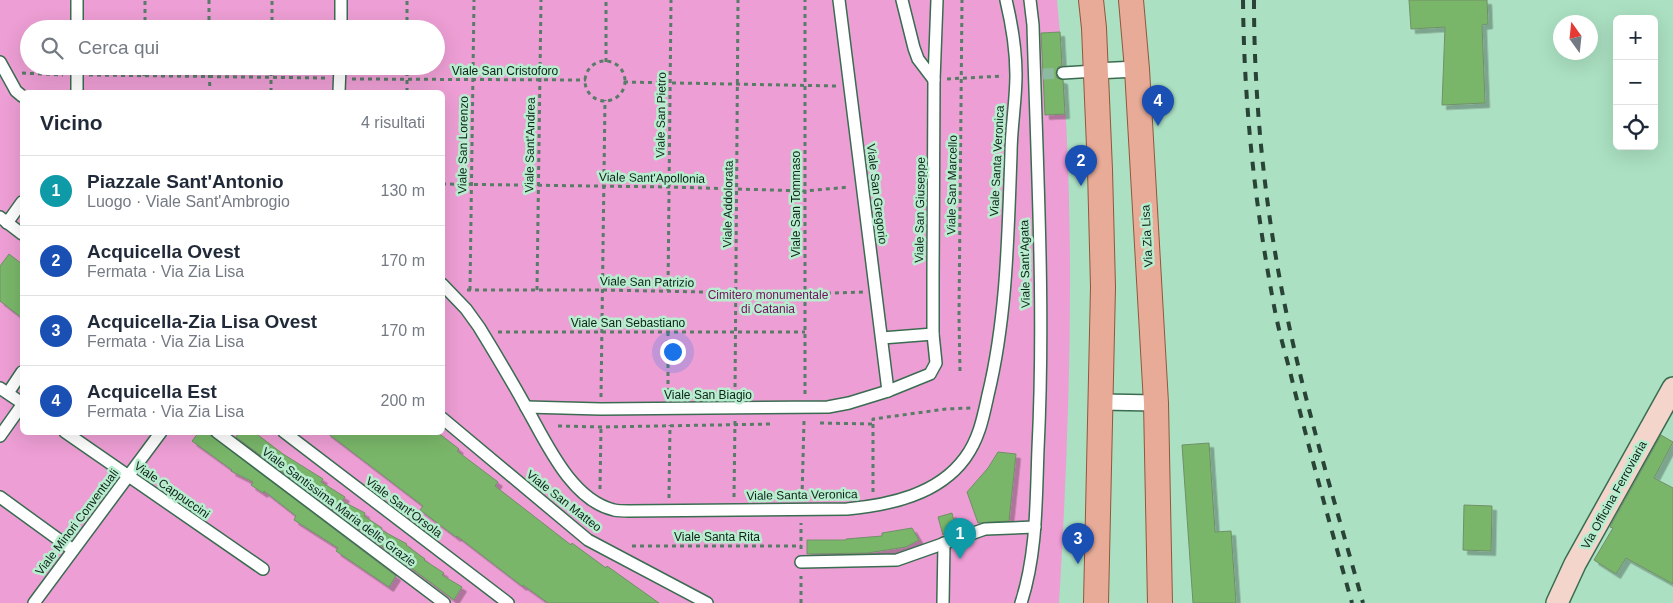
<!DOCTYPE html>
<html lang="it">
<head>
<meta charset="utf-8">
<style>
  :root { --surface:#fff; --page:#f2f2f3; --text:#1f2937; --muted:#747a83; --line:#e0e1e3; --accent:#0f766e }
  body { margin:0; font-family:Arial,sans-serif; background:var(--page); color:var(--text) }
  .controls { position:absolute; right:15px; top:15px; display:grid; overflow:hidden; border-radius:8px; box-shadow:0 5px 20px #0002 }
  .controls button { width:45px; height:45px; display:grid; place-items:center; padding:0; border:0; border-bottom:1px solid var(--line); background:var(--surface); color:var(--text); font:25px sans-serif }
  .compass { position:absolute; left:1553px; top:15px; width:45px; height:45px; border-radius:50%; background:var(--surface); box-shadow:0 5px 20px #0002; rotate:345deg }
  .you { position:absolute; left:672px; top:351px; width:18px; height:18px; margin:-12px; border:4px solid #fff; border-radius:50%; background:#1a73e8; box-shadow:0 0 0 8px #1a73e833 }
  .badge { display:grid; place-items:center; width:32px; height:32px; border-radius:50%; background:var(--accent); color:#fff; font-size:16px; font-weight:700 }
  .pin { position:absolute; translate:-50% -41px; filter:drop-shadow(0 1px 2px #0008) }
  .pin::after { content:''; position:absolute; top:26px; width:18px; height:15px; background:inherit; clip-path:polygon(0 0,100% 0,50% 100%) }
  .list { margin:0; padding:0; list-style:none }
  h2 { display:flex; justify-content:space-between; align-items:center; height:65px; margin:0; padding:0 20px; font-size:21px }
  h2 small { font-size:16px; font-weight:400; color:var(--muted) }
  .list li { display:grid; grid-template-columns:32px 1fr auto; gap:15px; align-items:center; box-sizing:border-box; height:70px; padding:0 20px; border-top:1px solid var(--line) }
  .list b { display:block; font-size:19px; white-space:nowrap }
  .list p { margin:0; font-size:16px; white-space:nowrap; color:var(--muted) }
  .list em { font-size:16px; font-style:normal; color:var(--muted) }
  .icon { flex:none; width:28px; height:28px; fill:none; stroke:currentColor; stroke-width:2; stroke-linecap:round; stroke-linejoin:round }
  .map { position:relative; flex:none; width:1673px; height:603px; overflow:hidden }
  .search { position:absolute; background:var(--surface); box-shadow:0 5px 20px #0002; left:20px; top:20px; width:425px; height:55px; display:flex; align-items:center; gap:12px; box-sizing:border-box; padding:0 18px; border-radius:28px; color:var(--muted); font-size:19px }
  .panel { position:absolute; background:var(--surface); box-shadow:0 5px 20px #0002; left:20px; top:90px; width:425px; height:345px; border-radius:8px }
  .map>svg:first-child { display:block }
</style>
</head>
<body>
<div class="map">
<svg width="1673" height="603" viewBox="0 0 1673 603">
  <defs>
    <filter id="shadow"><feDropShadow dx="4.5" dy="4.5" stdDeviation="0" flood-color="#0004"/></filter>
  </defs>
  <rect width="100%" height="100%" fill="#abe0c2"/>
  <path fill="#ed9ed4" fill-rule="evenodd" d="M0,0H1057C1077,201 1071,402 1059,603H0ZM29,29H436V66H29ZM22,92H442V432H22Z"/>
  <g fill="#79b669" stroke="#709068" filter="url(#shadow)">
    <polygon points="1409,0 1487,0 1488,24 1482,25 1485,103 1442,105 1445,27 1411,29"/>
    <polygon points="1060,32 1062,66 1058,67 1056,73 1057,78 1063,80 1065,114 1045,115 1041,33"/>
    <polygon points="9,254 22,264 22,318 0,301 0,266"/>
    <polygon points="199,432 206,432 396,576 389,587 336,551 338,548 294,520 296,516 264,491 263,493 251,485 253,482 231,471 232,470 192,441"/>
    <polygon points="239,432 254,432 283,454 323,479 321,482 345,497 342,501 365,513 364,516 382,528 381,530 407,544 406,545 425,559 424,560 444,573 442,575 462,587 454,600 236,437"/>
    <polygon points="326,432 437,432 459,449 457,451 498,482 495,486 571,545 572,543 606,568 607,566 659,603 548,603 523,585 522,586 457,536 456,537 420,510 423,506"/>
    <polygon points="1661,435 1673,442 1654,478 1673,488 1673,584 1626,558 1616,574 1594,560 1613,528 1610,527"/>
    <polygon points="1209,443 1215,532 1231,531 1236,603 1193,603 1182,445"/>
    <polygon points="998,452 1016,454 1009,521 978,523 967,492 988,468"/>
    <polygon points="1464,505 1492,506 1491,551 1463,550"/>
    <polygon points="952,513 956,531 943,535 938,517"/>
    <polygon points="912,528 919,540 906,547 867,553 807,554 807,540 846,540 846,539 882,536 882,533"/>
  </g>
  <g fill="none" stroke-linecap="round" stroke-linejoin="round">
    <polyline stroke="#8cbaa0" stroke-width="11" stroke-dasharray="11 5.5" stroke-linecap="butt" points="1043,74 1063,73"/>
    <g stroke="#3a6c51" stroke-width="14">
      <g id="pedestrian">
        <polyline points="839,0 888,391"/>
        <polyline points="902,0 914,48 918,59 934,80"/>
        <polyline points="77,29 77,0"/>
        <polyline points="341,29 341,0"/>
        <polyline points="0,62 16,91 22,96"/>
        <polyline points="77,66 77,92"/>
        <polyline points="1063,73 1095,71"/>
        <polyline points="339,92 340,66"/>
        <polyline points="0,217 22,234"/>
        <polyline points="7,223 22,202"/>
        <path d="M442,284L466,309L479,327C495,353 511,380 526,407C546,442 571,500 614,510C619,511 624,511 629,511L847,509C889,505 938,495 965,458C979,439 983,418 988,395C1007,317 1008,234 1011,154C1011,128 1016,101 1016,75C1016,49 1012,25 1006,0"/>
        <polyline points="882,338 933,334"/>
        <polyline points="0,388 22,403"/>
        <polyline points="8,393 22,372"/>
        <polyline points="526,407 601,409 828,407 849,403 888,391 930,374 936,363 933,334 933,275 934,80 937,0"/>
        <polyline points="442,418 588,540 707,603"/>
        <polyline points="65,432 263,569"/>
        <polyline points="217,432 444,603"/>
        <polyline points="284,432 508,603"/>
        <polyline points="0,436 22,405"/>
        <polyline points="0,497 73,550"/>
        <polyline points="801,562 897,560 985,529 1035,527"/>
        <polyline points="34,603 161,432"/>
        <polyline points="943,603 944,543"/>
        <path d="M1021,603C1037,554 1036,501 1038,449C1045,308 1037,166 1033,25L1030,0"/>
      </g>
    </g>
    <g stroke="#3a6c51" stroke-width="18">
      <g id="minor">
        <polyline points="1095,71 1137,69"/>
        <polyline points="1101,402 1156,403"/>
      </g>
    </g>
    <g stroke="#3a6c51" stroke-width="24">
      <polyline id="secondary" points="1557,603 1575,564 1673,388"/>
    </g>
    <g stroke="#91573d" stroke-width="26">
      <g id="primary">
        <polyline points="1091,0 1094,28 1100,170 1103,287 1096,603"/>
        <polyline points="1131,0 1137,69 1156,403 1160,603"/>
      </g>
    </g>
    <g stroke="#587c68" stroke-width="3" stroke-dasharray="4 4" stroke-linecap="butt">
      <polyline points="209,0 209,29"/>
      <polyline points="145,29 145,0"/>
      <polyline points="272,29 272,0"/>
      <polyline points="407,29 407,0"/>
      <circle cx="605" cy="81" r="20"/>
      <polyline points="606,62 606,0"/>
      <polyline points="209,66 210,92"/>
      <polyline points="22,73 63,75"/>
      <polyline points="89,75 325,78"/>
      <polyline points="144,76 144,66"/>
      <polyline points="352,79 586,80"/>
      <polyline points="947,79 1003,76"/>
      <polyline points="624,82 837,86"/>
      <polyline points="271,92 271,66"/>
      <polyline points="407,92 407,66"/>
      <polyline points="442,184 669,187 805,191 849,187"/>
      <polyline points="467,290 602,290 805,294 863,292"/>
      <polyline points="470,290 474,0"/>
      <polyline points="537,290 541,0"/>
      <polyline points="668,291 671,0"/>
      <polyline points="498,332 805,332"/>
      <polyline points="668,332 668,396"/>
      <polyline points="960,371 959,316 962,0"/>
      <polyline points="805,394 805,0"/>
      <polyline points="735,395 738,0"/>
      <polyline points="601,397 605,100"/>
      <polyline points="820,423 873,424 873,419 946,409 972,408"/>
      <polyline points="873,424 873,493"/>
      <polyline points="558,426 601,427 772,424"/>
      <polyline points="600,489 601,426"/>
      <polyline points="734,497 735,421"/>
      <polyline points="802,497 804,421"/>
      <polyline points="669,498 670,425"/>
      <polyline points="632,546 801,546"/>
      <polyline points="801,549 801,523"/>
      <polyline points="801,603 801,576"/>
    </g>
    <use href="#pedestrian" stroke="#fff" stroke-width="11"/>
    <use href="#minor" stroke="#fff" stroke-width="15"/>
    <use href="#secondary" stroke="#f3d5cb" stroke-width="21"/>
    <use href="#primary" stroke="#e7ab97" stroke-width="24"/>
    <g stroke="#294436" stroke-width="4" stroke-dasharray="9 9" stroke-linecap="butt">
      <path d="M1243,0C1244,106 1255,207 1275,311C1280,337 1288,362 1294,388C1312,460 1332,532 1352,603"/>
      <path d="M1254,0C1254,105 1265,209 1286,311C1306,409 1336,506 1363,603"/>
    </g>
  </g>
  <g text-anchor="middle" dominant-baseline="central" stroke-width="5" stroke-linejoin="round" paint-order="stroke">
    <g font-size="12" fill="#0e2318" stroke="#b8eecf">
      <text x="505" y="71">Viale San Cristoforo</text>
      <text transform="translate(661 115) rotate(-89)">Viale San Pietro</text>
      <text transform="translate(463 145) rotate(-89)">Viale San Lorenzo</text>
      <text transform="translate(530 145) rotate(-89)">Viale Sant'Andrea</text>
      <text transform="translate(997 161) rotate(-87)">Viale Santa Veronica</text>
      <text transform="translate(652 178) rotate(1)">Viale Sant'Apollonia</text>
      <text transform="translate(952 185) rotate(-89)">Viale San Marcello</text>
      <text transform="translate(877 194) rotate(83)">Viale San Gregorio</text>
      <text transform="translate(728 204) rotate(-89)">Viale Addolorata</text>
      <text transform="translate(796 204) rotate(-90)">Viale San Tommaso</text>
      <text transform="translate(920 210) rotate(-89)">Viale San Giuseppe</text>
      <text transform="translate(1147 236) rotate(-93)">Via Zia Lisa</text>
      <text transform="translate(1025 264) rotate(-91)">Viale Sant'Agata</text>
      <text transform="translate(647 282) rotate(1)">Viale San Patrizio</text>
      <text x="628" y="323">Viale San Sebastiano</text>
      <text x="708" y="395">Viale San Biagio</text>
      <text transform="translate(172 490) rotate(35)">Viale Cappuccini</text>
      <text transform="translate(802 495) rotate(-1)">Viale Santa Veronica</text>
      <text transform="translate(1614 495) rotate(-61)">Via Officina Ferroviaria</text>
      <text transform="translate(564 501) rotate(38)">Viale San Matteo</text>
      <text transform="translate(339 507) rotate(37)">Viale Santissima Maria delle Grazie</text>
      <text transform="translate(404 507) rotate(37)">Viale Sant'Orsola</text>
      <text transform="translate(77 522) rotate(-53)">Viale Minori Conventuali</text>
      <text x="717" y="537">Viale Santa Rita</text>
    </g>
    <g font-size="12" fill="#75105f" stroke="#b8eecf">
      <text x="768" y="295">Cimitero monumentale<tspan x="768" dy="14">di Catania</tspan></text>
    </g>
  </g>
</svg>
<div class="controls">
<button>+</button>
<button>−</button>
<button><svg class="icon" aria-label="locate" viewBox="0 0 24 24"><circle cx="12" cy="12" r="6"/><path d="M12 2v4M12 18v4M2 12h4M18 12h4"/></svg></button>
</div>
<svg class="compass" viewBox="-18 -18 36 36"><path d="M0-13l5 13h-10z" fill="#e53935"/><path d="M0 13l5-13h-10z" fill="#747a83"/></svg>
<div class="you"></div>
<div class="pin badge" style="left:960px;top:559px;background:#0f9aa8">1</div>
<div class="pin badge" style="left:1081px;top:186px;background:#1a4fb4">2</div>
<div class="pin badge" style="left:1078px;top:564px;background:#1a4fb4">3</div>
<div class="pin badge" style="left:1158px;top:126px;background:#1a4fb4">4</div>
<div class="search"><svg class="icon" aria-label="search" viewBox="0 0 24 24"><circle cx="10" cy="10" r="6"/><path d="M15 15l6 6"/></svg>Cerca qui</div>
<section class="panel">
<h2>Vicino<small>4 risultati</small></h2>
<ul class="list">
<li><span class="badge" style="background:#0f9aa8">1</span><div><b>Piazzale Sant'Antonio</b><p>Luogo · Viale Sant'Ambrogio</p></div><em>130 m</em></li>
<li><span class="badge" style="background:#1a4fb4">2</span><div><b>Acquicella Ovest</b><p>Fermata · Via Zia Lisa</p></div><em>170 m</em></li>
<li><span class="badge" style="background:#1a4fb4">3</span><div><b>Acquicella-Zia Lisa Ovest</b><p>Fermata · Via Zia Lisa</p></div><em>170 m</em></li>
<li><span class="badge" style="background:#1a4fb4">4</span><div><b>Acquicella Est</b><p>Fermata · Via Zia Lisa</p></div><em>200 m</em></li>
</ul>
</section>
</div>
</body>
</html>
